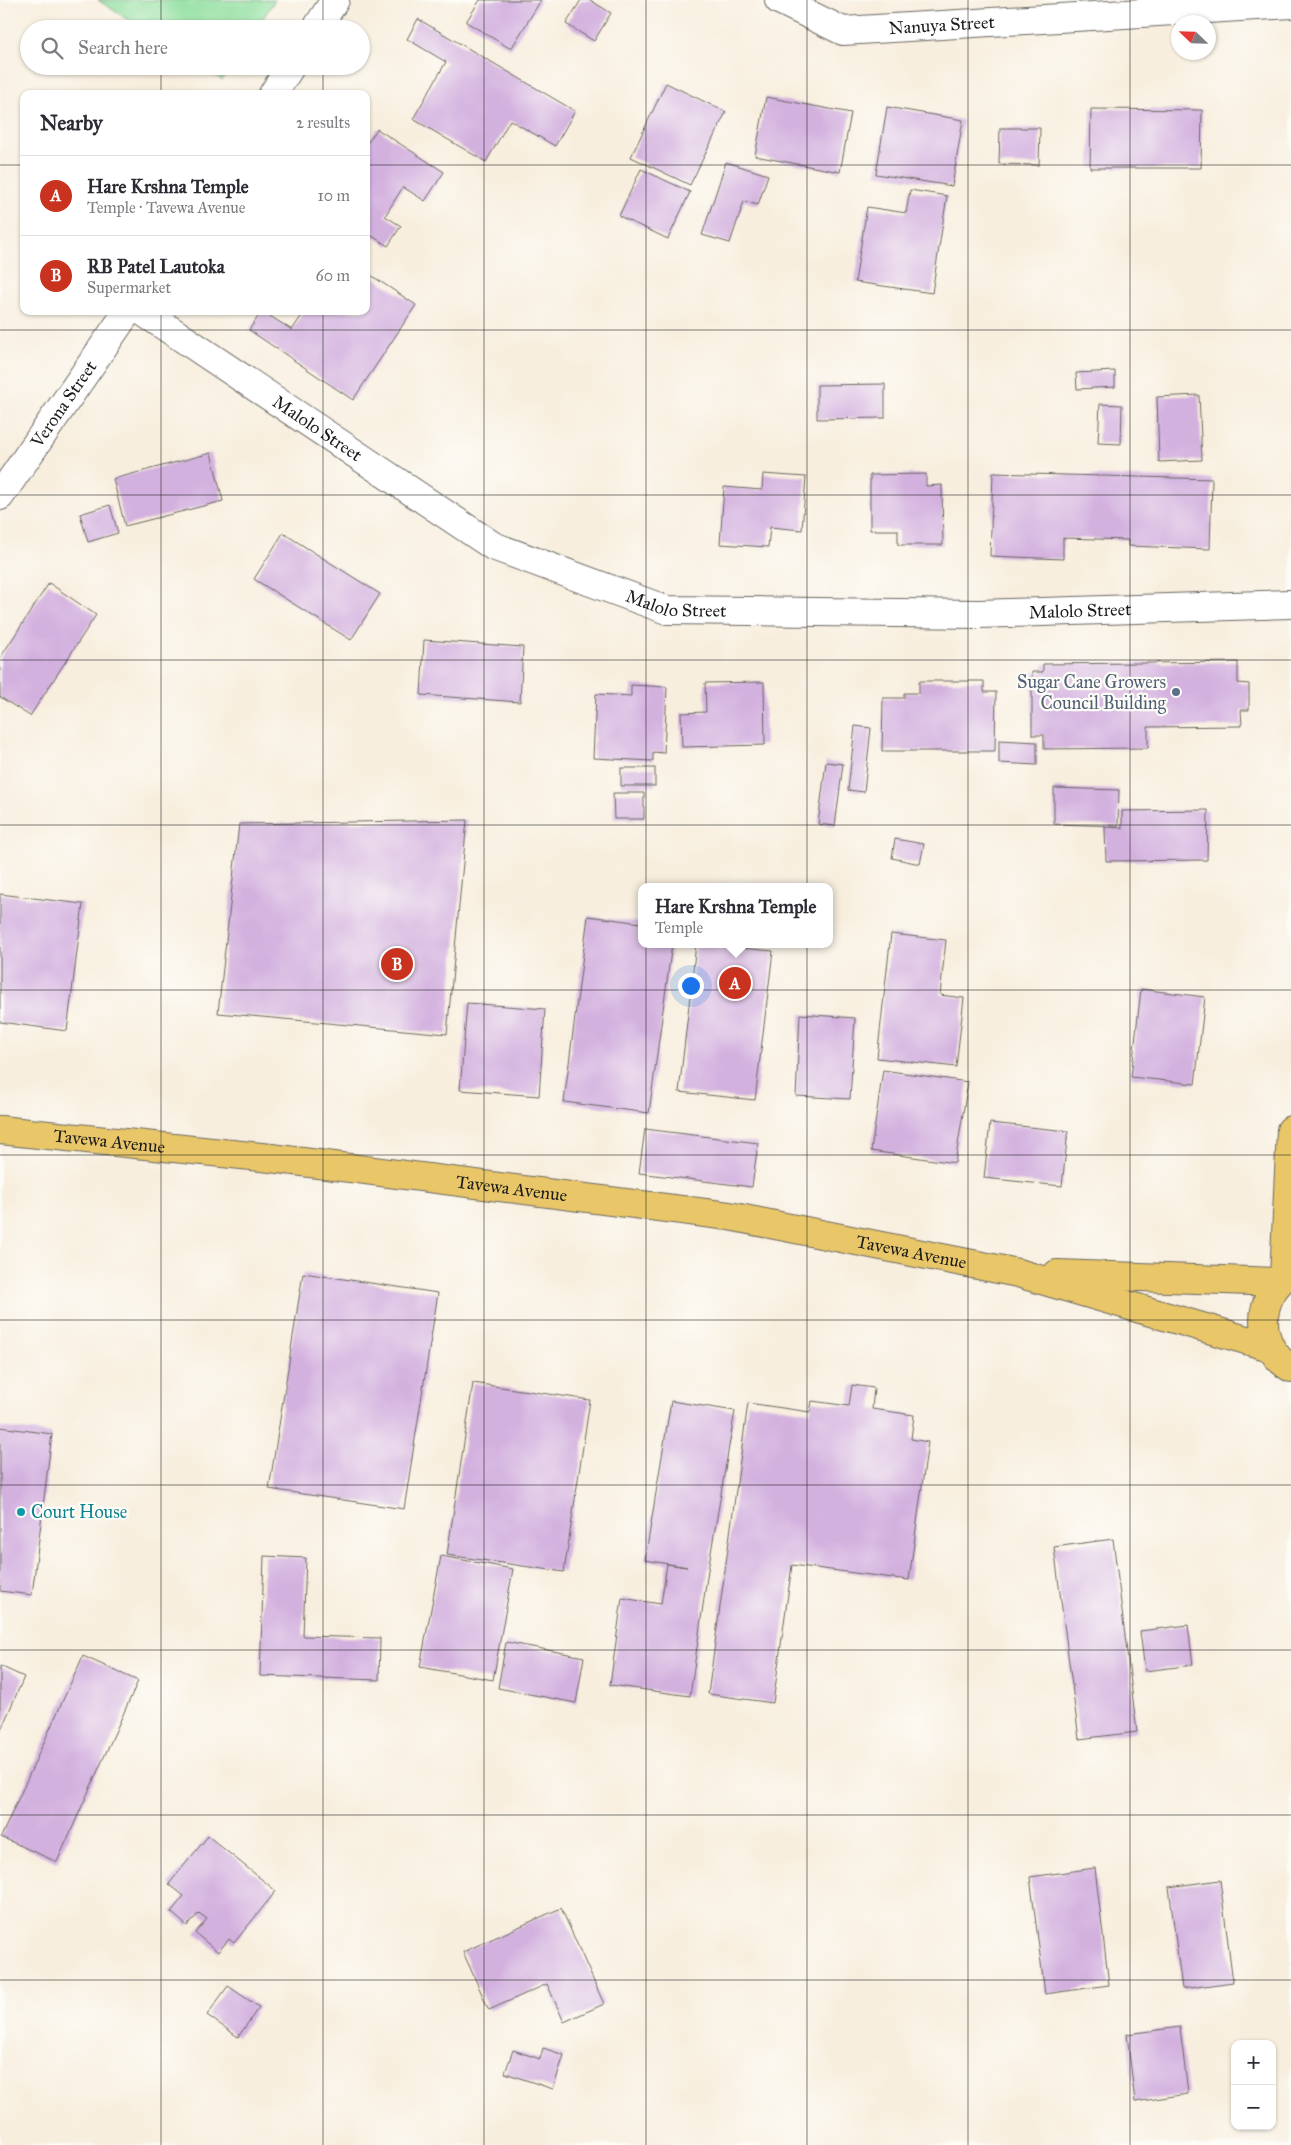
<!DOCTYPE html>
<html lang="en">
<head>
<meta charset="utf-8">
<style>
  :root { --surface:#fff; --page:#f7f7f7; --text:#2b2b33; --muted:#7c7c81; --line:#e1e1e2; --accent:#c8321e }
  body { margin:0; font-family:"IM FELL Great Primer",serif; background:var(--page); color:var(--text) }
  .controls { position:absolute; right:15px; bottom:15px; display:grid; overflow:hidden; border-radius:10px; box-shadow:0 1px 4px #0004 }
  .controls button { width:45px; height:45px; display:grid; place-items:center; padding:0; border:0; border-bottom:1px solid var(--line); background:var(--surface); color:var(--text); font:25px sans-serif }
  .compass { position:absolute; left:1171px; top:15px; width:45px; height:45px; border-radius:50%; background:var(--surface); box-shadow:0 1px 4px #0004; rotate:293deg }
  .you { position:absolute; left:690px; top:985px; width:18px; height:18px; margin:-12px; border:4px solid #fff; border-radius:50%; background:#1a73e8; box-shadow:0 0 0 8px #1a73e833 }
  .badge { display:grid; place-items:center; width:32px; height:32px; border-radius:50%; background:var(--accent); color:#fff; font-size:16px; font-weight:700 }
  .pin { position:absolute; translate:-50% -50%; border:2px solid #fff; box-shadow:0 1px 5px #0006 }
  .popup { position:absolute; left:638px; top:883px; width:195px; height:65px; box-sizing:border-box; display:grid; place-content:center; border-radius:10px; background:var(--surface); filter:drop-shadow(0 1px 4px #0005); font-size:16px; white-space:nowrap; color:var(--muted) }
  .popup b { font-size:19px; color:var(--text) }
  .popup::after { content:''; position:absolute; left:50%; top:100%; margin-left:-10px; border:10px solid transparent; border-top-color:var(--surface) }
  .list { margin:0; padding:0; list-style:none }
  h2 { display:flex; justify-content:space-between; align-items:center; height:65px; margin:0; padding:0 20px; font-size:21px }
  h2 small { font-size:16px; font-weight:400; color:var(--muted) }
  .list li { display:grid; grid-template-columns:32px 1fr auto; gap:15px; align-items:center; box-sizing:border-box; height:80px; padding:0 20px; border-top:1px solid var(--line) }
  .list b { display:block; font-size:19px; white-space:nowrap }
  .list p { margin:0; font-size:16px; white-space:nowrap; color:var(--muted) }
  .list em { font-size:16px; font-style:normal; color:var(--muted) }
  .icon { flex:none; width:28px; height:28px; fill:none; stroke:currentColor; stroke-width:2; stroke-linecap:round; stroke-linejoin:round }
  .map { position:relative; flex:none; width:1291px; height:2145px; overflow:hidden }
  .search { position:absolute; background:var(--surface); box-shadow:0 1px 4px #0004; left:20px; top:20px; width:350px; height:55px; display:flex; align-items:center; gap:12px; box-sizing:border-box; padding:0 18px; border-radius:28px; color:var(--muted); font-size:19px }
  .panel { position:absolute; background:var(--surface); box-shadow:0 1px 4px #0004; left:20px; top:90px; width:350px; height:225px; border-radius:10px }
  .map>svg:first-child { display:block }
</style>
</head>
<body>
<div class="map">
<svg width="1291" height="2145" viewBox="0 0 1291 2145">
  <rect width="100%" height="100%" fill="#fdfcf7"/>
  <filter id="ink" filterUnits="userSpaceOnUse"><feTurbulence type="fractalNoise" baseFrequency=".02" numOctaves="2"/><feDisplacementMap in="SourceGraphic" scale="10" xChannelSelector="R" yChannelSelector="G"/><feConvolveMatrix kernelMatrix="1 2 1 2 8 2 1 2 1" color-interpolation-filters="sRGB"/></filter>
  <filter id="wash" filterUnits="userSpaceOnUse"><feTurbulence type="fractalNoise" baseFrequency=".0096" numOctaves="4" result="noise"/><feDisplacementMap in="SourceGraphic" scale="20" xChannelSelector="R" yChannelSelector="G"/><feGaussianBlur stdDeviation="1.12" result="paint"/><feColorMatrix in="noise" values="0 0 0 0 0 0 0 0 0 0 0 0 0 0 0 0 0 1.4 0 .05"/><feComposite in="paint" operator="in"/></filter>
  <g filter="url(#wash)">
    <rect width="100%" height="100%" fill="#f8eede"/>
    <g fill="#8dde9d" stroke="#547d5c">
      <polygon points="98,0 275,0 256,29 142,29"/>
      <polygon points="200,66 231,66 222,80"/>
    </g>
    <g id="blocks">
      <g fill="#d3b1df">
        <polygon points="480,0 541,0 511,49 466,22"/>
        <polygon points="581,0 590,0 611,13 594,41 566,24"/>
        <polygon points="418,19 575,111 555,146 510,120 486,162 413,119 446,62 407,39"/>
        <polygon points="666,83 726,112 690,185 631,157"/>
        <polygon points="766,97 851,113 840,172 755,156"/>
        <polygon points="887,107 963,120 952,186 876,174"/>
        <polygon points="1091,109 1202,110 1201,168 1090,168"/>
        <polygon points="1000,128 1040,128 1039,165 999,164"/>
        <polygon points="377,129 444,172 425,201 403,187 385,216 401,226 388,246 372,236 368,242 366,241 366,145"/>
        <polygon points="726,162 768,175 758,205 744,201 730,243 702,235"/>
        <polygon points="641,169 690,192 668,239 619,216"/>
        <polygon points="910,190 947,196 932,293 855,282 867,207 906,213"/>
        <polygon points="366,272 416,305 353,400 249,330 262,311 292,330 305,311 366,311"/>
        <polygon points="1115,371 1115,387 1077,389 1076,373"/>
        <polygon points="885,384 885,418 817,419 817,385"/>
        <polygon points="1199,395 1202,460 1159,462 1157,397"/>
        <polygon points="1100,404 1122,405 1121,444 1098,443"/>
        <polygon points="211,453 223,501 125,526 113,479"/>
        <polygon points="993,473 1212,479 1210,549 1128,546 1128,540 1063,538 1063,559 990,556"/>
        <polygon points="763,474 806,477 802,530 770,527 768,547 720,544 724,487 762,490"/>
        <polygon points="926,474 926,486 942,485 943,545 898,545 898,530 870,530 870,475"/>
        <polygon points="110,505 118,533 88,542 80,514"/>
        <polygon points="283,533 380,594 351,640 254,579"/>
        <polygon points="49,583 96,615 30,716 0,697 0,658"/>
        <polygon points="424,640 523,647 520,702 421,695"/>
        <polygon points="1238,662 1238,683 1249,684 1249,710 1241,710 1242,726 1148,727 1148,748 1044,749 1044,735 1032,735 1032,672 1043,672 1043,664"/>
        <polygon points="919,681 984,681 984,692 996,692 995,751 882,751 883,698 904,698 904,693 919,693"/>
        <polygon points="764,682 765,745 682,747 681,713 706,712 705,683"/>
        <polygon points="631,685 667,687 664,753 653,752 653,761 593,758 596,694 631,696"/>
        <polygon points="855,726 871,728 864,792 848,790"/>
        <polygon points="999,740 1037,742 1037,765 999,763"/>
        <polygon points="826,762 843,764 835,826 818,824"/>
        <rect x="621" y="768" width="34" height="18"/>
        <polygon points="1054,788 1119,790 1118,826 1054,824"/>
        <polygon points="613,793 644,793 644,819 614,819"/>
        <polygon points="1208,810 1207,860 1106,861 1105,827 1122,828 1122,811"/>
        <polygon points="467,820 447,1034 218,1013 239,824"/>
        <polygon points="895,839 924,844 920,864 892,858"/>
        <polygon points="0,894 83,904 67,1031 0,1022"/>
        <polygon points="588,916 641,923 641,944 672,944 649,1113 564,1102"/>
        <polygon points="891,934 946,940 940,995 964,998 956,1067 877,1058"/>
        <polygon points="696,944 773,951 755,1100 679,1092"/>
        <polygon points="1141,989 1205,997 1195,1084 1131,1077"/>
        <polygon points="467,1003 545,1009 539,1096 460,1090"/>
        <polygon points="800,1014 855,1018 850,1099 796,1096"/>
        <polygon points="883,1070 968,1082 955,1163 871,1151"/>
        <polygon points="990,1123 1068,1131 1062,1186 984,1178"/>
        <polygon points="645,1129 758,1143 752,1187 639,1173"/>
        <polygon points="303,1273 438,1293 404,1509 269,1489"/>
        <polygon points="473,1383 590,1400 564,1572 447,1555"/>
        <polygon points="852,1385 874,1388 872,1409 914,1415 911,1439 928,1442 909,1580 792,1565 773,1703 708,1694 748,1403 810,1412 812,1401 849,1406"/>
        <polygon points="671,1401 735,1411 708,1570 690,1696 610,1685 622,1598 661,1604 667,1564 687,1567 645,1560"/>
        <polygon points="0,1427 52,1434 32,1595 0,1591"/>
        <polygon points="1113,1539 1137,1732 1079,1739 1054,1547"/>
        <polygon points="264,1556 306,1558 303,1636 380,1638 379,1680 260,1676"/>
        <polygon points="441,1556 513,1569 493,1680 420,1667"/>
        <polygon points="1188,1625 1193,1665 1145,1671 1140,1631"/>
        <polygon points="506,1642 584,1657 576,1703 498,1688"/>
        <polygon points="83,1656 138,1681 57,1862 1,1837"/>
        <polygon points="0,1666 24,1677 0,1732"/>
        <polygon points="208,1836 276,1891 234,1943 229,1939 218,1952 195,1933 207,1919 199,1913 187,1926 171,1912 184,1896 169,1884"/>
        <polygon points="1095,1868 1109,1985 1045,1994 1030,1877"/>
        <polygon points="1220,1880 1233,1982 1182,1989 1169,1887"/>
        <polygon points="561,1908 604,2004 564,2022 547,1984 489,2010 463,1952"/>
        <polygon points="228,1986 259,2007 238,2037 207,2015"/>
        <polygon points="1180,2027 1188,2094 1135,2102 1127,2034"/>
        <polygon points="543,2048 564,2055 553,2089 505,2073 513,2050 540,2059"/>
      </g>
    </g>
  </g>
  <g filter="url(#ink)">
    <use href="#blocks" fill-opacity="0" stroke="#696660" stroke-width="1"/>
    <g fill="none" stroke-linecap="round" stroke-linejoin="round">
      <g stroke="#696660" stroke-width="30">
        <g id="minor">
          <path id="s1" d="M779,0L843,31L1291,4"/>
          <polyline points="316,29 335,0"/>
          <polyline points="273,94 291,66"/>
          <path id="s2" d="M142,311L493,546L667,610L979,614L1291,604"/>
          <path id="s3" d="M0,496L128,311"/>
        </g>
      </g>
      <g stroke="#696660" stroke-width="30">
        <g id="major">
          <path id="s4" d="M0,1130L271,1158L729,1216L1018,1273L1270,1347"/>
          <polyline points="1057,1274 1279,1282"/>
        </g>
      </g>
      <g stroke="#696660" stroke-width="30">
        <g id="highway">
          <path d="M1291,1273C1255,1295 1255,1347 1291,1368"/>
          <polyline points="1284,1277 1291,1130"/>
        </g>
      </g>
      <use href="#minor" stroke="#fff" stroke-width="28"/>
      <use href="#major" stroke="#e9c769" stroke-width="28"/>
      <use href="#highway" stroke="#e9c769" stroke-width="28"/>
    </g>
  </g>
  <path fill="none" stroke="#1c1c1c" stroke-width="1" stroke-opacity="0.55" d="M161,0V29M323,0V29M484,0V2145M646,0V2145M807,0V2145M968,0V2145M1130,0V2145M161,66V94M323,66V94M0,165H24M366,165H1291M161,311V2145M323,311V2145M0,330H1291M0,495H1291M0,660H1291M0,825H1291M0,990H1291M0,1155H1291M0,1320H1291M0,1485H1291M0,1650H1291M0,1815H1291M0,1980H1291"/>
  <circle fill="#5c6f8a" stroke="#fdfcf7" stroke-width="2" cx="1176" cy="692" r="5"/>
  <circle fill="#0f9aa8" stroke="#fdfcf7" stroke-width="2" cx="21" cy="1512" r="5"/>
  <g text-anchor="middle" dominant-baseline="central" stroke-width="4.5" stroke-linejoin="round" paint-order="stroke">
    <g font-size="18" fill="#1c1c1c" stroke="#fdfcf7">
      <text stroke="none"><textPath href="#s1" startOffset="170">Nanuya Street</textPath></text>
      <text stroke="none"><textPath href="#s3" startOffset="112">Verona Street</textPath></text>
      <text stroke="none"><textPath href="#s2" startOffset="211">Malolo Street</textPath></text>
      <text stroke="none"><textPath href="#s2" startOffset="616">Malolo Street</textPath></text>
      <text stroke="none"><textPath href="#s2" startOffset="1021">Malolo Street</textPath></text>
      <text stroke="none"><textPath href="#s4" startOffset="110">Tavewa Avenue</textPath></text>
      <text stroke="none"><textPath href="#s4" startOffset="515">Tavewa Avenue</textPath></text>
      <text stroke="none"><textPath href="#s4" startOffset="920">Tavewa Avenue</textPath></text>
    </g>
    <g font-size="18" fill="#4e5e75" stroke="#fdfcf7" text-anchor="end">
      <text x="1166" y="682">Sugar Cane Growers<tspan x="1166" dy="21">Council Building</tspan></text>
    </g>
    <g font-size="18" fill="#0d838f" stroke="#fdfcf7" text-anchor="start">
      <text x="31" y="1512">Court House</text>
    </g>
  </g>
</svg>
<div class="controls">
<button>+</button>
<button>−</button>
</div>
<svg class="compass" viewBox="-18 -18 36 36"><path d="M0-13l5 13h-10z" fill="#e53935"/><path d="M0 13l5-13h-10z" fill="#7c7c81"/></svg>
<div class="you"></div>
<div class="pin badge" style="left:735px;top:983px">A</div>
<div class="popup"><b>Hare Krshna Temple</b>Temple</div>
<div class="pin badge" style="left:397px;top:964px">B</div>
<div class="search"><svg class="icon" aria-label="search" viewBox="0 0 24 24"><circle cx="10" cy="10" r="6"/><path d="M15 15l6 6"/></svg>Search here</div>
<section class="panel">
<h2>Nearby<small>2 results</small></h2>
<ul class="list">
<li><span class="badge">A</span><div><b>Hare Krshna Temple</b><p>Temple · Tavewa Avenue</p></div><em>10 m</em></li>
<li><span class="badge">B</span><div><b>RB Patel Lautoka</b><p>Supermarket</p></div><em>60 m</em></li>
</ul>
</section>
</div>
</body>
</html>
